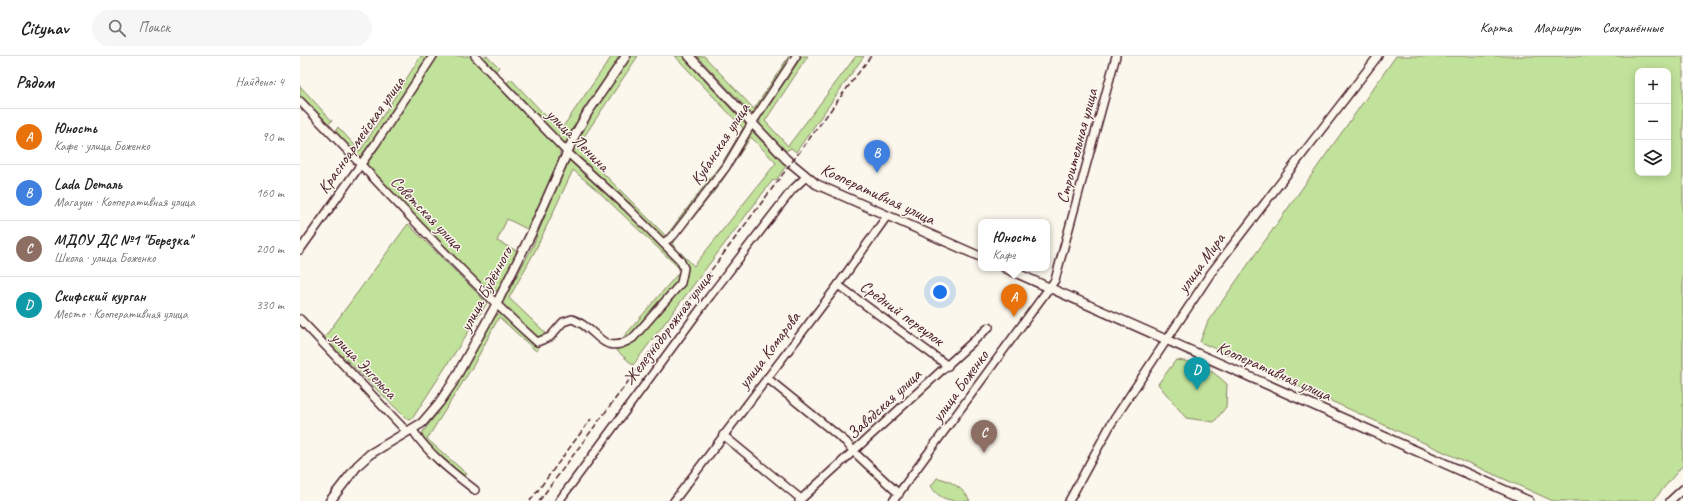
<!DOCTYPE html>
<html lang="ru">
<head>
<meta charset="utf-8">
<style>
  :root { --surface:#fff; --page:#f6f6f6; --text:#222; --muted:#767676; --line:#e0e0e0; --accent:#d93025 }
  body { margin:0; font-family:Caveat,sans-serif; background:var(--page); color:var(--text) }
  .controls { position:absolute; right:12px; top:12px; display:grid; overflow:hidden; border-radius:8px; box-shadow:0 2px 10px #0003 }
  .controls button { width:36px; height:36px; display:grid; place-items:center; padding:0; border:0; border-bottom:1px solid var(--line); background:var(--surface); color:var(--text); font:20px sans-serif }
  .you { position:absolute; left:640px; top:236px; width:14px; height:14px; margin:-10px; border:3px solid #fff; border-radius:50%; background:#1a73e8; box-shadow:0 0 0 6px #1a73e833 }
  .badge { display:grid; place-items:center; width:26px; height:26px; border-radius:50%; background:var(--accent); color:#fff; font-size:13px; font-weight:700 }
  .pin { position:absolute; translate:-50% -33px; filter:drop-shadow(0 1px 2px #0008) }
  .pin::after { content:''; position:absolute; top:21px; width:14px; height:12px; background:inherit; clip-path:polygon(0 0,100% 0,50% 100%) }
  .popup { position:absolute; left:678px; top:163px; width:72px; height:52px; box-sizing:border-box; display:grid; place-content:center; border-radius:8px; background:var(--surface); filter:drop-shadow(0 1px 3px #0005); font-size:13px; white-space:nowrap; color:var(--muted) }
  .popup b { font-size:15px; color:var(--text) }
  .popup::after { content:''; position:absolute; left:50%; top:100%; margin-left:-8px; border:8px solid transparent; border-top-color:var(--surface) }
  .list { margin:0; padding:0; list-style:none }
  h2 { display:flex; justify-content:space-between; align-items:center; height:52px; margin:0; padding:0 16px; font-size:17px }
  h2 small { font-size:13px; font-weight:400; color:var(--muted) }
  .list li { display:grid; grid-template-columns:26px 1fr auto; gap:12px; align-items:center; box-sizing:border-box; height:56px; padding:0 16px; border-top:1px solid var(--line) }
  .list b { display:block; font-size:15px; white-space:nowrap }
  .list p { margin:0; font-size:13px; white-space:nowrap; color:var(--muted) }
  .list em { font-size:13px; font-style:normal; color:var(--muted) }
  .icon { flex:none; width:22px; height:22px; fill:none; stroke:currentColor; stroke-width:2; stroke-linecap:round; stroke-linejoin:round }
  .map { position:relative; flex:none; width:1383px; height:445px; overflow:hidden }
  header { display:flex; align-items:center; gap:24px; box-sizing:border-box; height:56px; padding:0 20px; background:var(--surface); border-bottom:1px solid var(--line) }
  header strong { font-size:19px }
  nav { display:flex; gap:22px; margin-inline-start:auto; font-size:14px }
  .search { width:280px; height:36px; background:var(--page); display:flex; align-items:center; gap:10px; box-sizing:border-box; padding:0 14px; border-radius:22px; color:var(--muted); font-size:15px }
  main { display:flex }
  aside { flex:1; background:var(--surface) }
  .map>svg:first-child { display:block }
</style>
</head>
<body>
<header>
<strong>Citynav</strong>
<div class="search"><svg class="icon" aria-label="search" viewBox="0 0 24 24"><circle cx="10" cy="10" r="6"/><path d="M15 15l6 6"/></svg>Поиск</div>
<nav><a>Карта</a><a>Маршрут</a><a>Сохранённые</a></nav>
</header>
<main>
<aside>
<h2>Рядом<small>Найдено: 4</small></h2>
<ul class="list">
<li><span class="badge" style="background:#e8710a">A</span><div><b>Юность</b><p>Кафе · улица Боженко</p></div><em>90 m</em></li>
<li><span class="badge" style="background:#3f7fe0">B</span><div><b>Lada Dеталь</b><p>Магазин · Кооперативная улица</p></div><em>160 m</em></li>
<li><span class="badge" style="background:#8d6e63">C</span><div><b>МДОУ ДС №1 &quot;Березка&quot;</b><p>Школа · улица Боженко</p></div><em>200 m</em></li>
<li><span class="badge" style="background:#0f9aa8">D</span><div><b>Скифский курган</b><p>Место · Кооперативная улица</p></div><em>330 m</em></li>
</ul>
</aside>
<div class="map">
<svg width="1383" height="445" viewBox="0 0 1383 445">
  <rect width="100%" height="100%" fill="#fbf7ec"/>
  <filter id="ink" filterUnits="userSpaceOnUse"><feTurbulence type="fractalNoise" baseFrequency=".025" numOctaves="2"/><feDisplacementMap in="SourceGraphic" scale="8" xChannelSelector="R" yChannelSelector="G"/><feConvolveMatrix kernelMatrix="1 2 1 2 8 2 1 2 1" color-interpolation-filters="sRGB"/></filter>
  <g filter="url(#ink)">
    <g fill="#c1e29b" stroke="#868063" fill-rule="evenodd">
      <polygon points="121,0 130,0 64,100 61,102 57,102 34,78 38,71 60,95"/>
      <path d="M136,0H172L260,91C263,108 235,155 227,173L207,163L197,185L217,195L203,229L199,234L192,236L184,231L156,206L67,112L65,107Z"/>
      <polygon points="179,0 187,0 199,11 195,16"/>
      <polygon points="312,0 320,0 283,54 268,85 264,87 206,28 211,23 260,75"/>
      <path d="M330,0H338L277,91L366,180L424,104L443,72L375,0H382L446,69C440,97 386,163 365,183L360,182L275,100L272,91L293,55Z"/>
      <polygon points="397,0 404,0 454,53 489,0 494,0 456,58 452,58"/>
      <polygon points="502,0 508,0 465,65 488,90 556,0 564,0 496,96 491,92 486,95 460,68 460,63"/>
      <path d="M1096,0H1383V409L1353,445H1253L900,286L908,265ZM1338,15H1368V117H1338Z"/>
      <polygon points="0,30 32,65 26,69 0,42"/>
      <path d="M452,75L486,110L477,123L472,125L333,309L314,292L321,291L385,226C389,207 380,202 368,189L369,186ZM451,81L476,107L394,210L372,188L420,128Z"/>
      <polygon points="268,103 272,103 360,187 382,211 381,222 330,282 321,284 381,214 299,136 273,114 235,195 209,242 249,280 239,284 205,253 202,247 232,192"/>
      <polygon points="108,168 187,247 112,363 108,364 24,282"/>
      <polygon points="200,257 231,283 239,293 236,295 199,261 173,310 127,383 167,418 164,421 144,407 122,382 122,377 145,347 192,263"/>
      <path d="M876,304C898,306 911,313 927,328L926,351L914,366L886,362L858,328Z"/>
      <path d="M637,422C647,422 666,434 670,445C651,445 640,445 631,430Z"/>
    </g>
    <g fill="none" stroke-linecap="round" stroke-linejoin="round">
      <g stroke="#4a1f2b" stroke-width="10">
        <g id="minor">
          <path d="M0,45C79,126 153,210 237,286L250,281L263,266L272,263C300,273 301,302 333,282L381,227L384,212L380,204L327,151L268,97L175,0"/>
          <polyline points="363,187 373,180 426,111 452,67 496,0"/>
          <polyline points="0,194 76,87 133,0"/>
          <polyline points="538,229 648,310"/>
          <polyline points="0,263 107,376"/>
          <polyline points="467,322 546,386 554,396 599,438"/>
          <path d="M112,373C128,398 152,416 175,434"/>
          <polyline points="423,379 501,443"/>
          <polyline points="259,445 410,240 492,134 506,121"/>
          <polyline points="374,445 538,229 587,160"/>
          <polyline points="499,445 689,271"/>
          <polyline points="593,445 755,224 816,0"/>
          <polyline points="769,445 811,368 911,217 1078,0"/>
          <polyline points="1370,445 1383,433"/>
        </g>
      </g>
      <g stroke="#4a1f2b" stroke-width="11">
        <g id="tertiary">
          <polyline points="389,0 486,103 516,128 681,201"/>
          <polyline points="705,212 1229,445"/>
          <polyline points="30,445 58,409 70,398 122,367 139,347 152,328 196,249 232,176 275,79 288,56 326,0"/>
        </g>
      </g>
      <use href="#minor" stroke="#fbf7ec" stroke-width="7"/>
      <use href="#tertiary" stroke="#fbf7ec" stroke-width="8"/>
      <g stroke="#4a1f2b" stroke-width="1.5" stroke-dasharray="6 3" stroke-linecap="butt">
        <polyline points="230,445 291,363"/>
        <polyline points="239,445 571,0"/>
      </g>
    </g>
  </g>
  <g text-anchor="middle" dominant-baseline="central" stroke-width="3" stroke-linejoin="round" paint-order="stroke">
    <g font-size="17" fill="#4a1f2b" stroke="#fbf7ec">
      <text transform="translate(61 79) rotate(-55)">Красноармейская улица</text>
      <text transform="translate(278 84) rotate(45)">улица Ленина</text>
      <text transform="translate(420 88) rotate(-57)">Кубанская улица</text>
      <text transform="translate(777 90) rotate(-75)">Строительная улица</text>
      <text transform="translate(578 138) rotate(25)">Кооперативная улица</text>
      <text transform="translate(127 157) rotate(46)">Советская улица</text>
      <text transform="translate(901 207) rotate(-54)">улица Мира</text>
      <text transform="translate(186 233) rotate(-62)">улица Будённого</text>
      <text transform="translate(602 257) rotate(36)">Средний переулок</text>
      <text transform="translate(368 272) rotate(-53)">Железнодорожная улица</text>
      <text transform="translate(469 294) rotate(-53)">улица Комарова</text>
      <text transform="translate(64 309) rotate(46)">улица Энгельса</text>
      <text transform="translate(974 315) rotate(24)">Кооперативная улица</text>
      <text transform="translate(660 330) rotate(-54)">улица Боженко</text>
      <text transform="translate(584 348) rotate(-43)">Заводская улица</text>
    </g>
  </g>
</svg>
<div class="controls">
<button>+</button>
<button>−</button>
<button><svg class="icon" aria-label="layers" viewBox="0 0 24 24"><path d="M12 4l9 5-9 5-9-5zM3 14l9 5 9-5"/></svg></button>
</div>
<div class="you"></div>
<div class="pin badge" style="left:714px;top:261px;background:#e8710a">A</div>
<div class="popup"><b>Юность</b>Кафе</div>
<div class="pin badge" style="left:577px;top:117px;background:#3f7fe0">B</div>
<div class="pin badge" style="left:684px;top:397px;background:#8d6e63">C</div>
<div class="pin badge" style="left:897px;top:334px;background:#0f9aa8">D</div>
</div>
</main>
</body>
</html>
